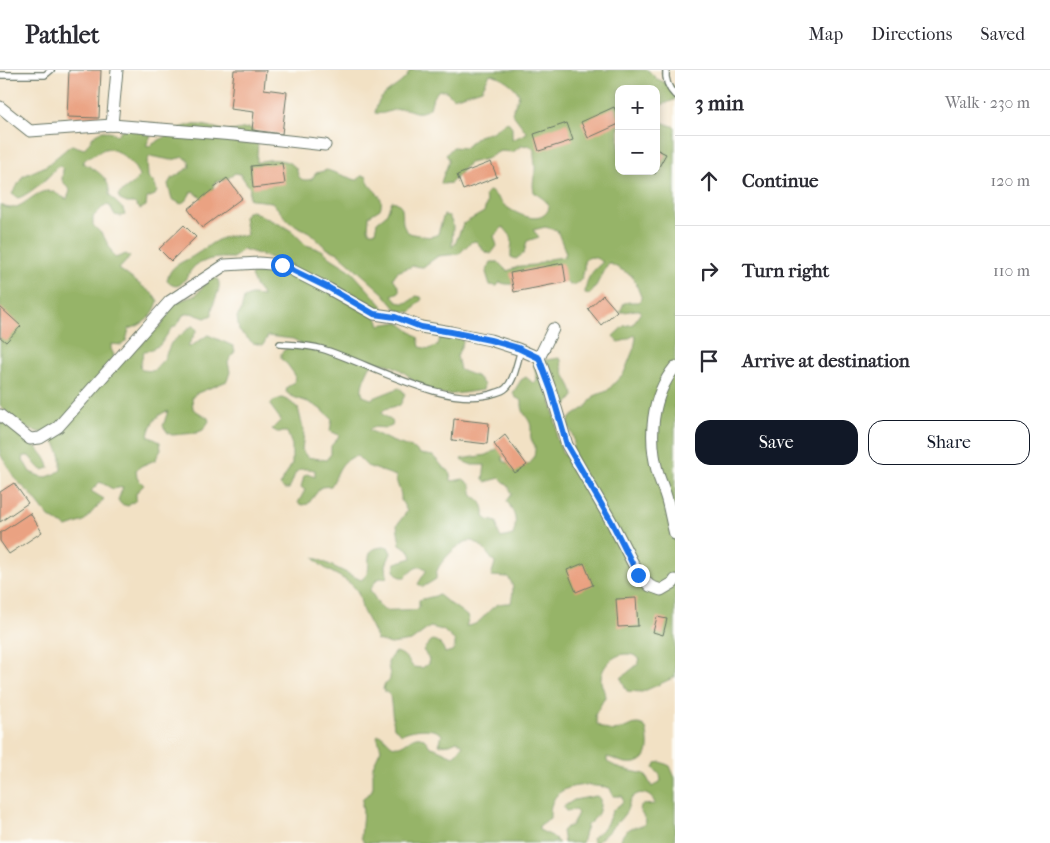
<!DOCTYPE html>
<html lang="en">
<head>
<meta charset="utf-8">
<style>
  :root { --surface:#fff; --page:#f2f2f3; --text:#2b2b33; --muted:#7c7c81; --line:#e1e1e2; --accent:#111827 }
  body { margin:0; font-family:"IM FELL French Canon",serif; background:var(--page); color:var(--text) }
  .controls { position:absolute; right:15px; top:15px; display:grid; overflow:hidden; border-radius:10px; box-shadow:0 2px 8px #0003 }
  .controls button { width:45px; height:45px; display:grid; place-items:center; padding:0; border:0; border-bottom:1px solid var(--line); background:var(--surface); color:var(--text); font:25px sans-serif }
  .stop { position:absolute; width:15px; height:15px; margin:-11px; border:4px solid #1a73e8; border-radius:50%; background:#fff }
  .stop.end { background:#1a73e8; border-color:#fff; box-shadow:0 1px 5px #0008 }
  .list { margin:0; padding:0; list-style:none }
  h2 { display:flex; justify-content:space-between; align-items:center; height:65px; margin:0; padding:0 20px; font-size:21px }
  h2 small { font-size:16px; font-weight:400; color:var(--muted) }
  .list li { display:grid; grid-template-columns:32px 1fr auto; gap:15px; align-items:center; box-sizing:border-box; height:90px; padding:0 20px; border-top:1px solid var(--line) }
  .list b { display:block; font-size:19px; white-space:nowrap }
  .list em { font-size:16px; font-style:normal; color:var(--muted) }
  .actions { display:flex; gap:10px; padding:15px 20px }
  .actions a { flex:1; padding:11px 0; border:1px solid var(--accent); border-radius:15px; text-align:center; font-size:18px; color:var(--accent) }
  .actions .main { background:var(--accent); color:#fff }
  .icon { flex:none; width:28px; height:28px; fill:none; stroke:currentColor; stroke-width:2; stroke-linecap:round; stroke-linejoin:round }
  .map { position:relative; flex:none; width:675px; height:773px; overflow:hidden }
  header { display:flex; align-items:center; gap:30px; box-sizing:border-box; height:70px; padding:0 25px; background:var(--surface); border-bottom:1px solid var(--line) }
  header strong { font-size:24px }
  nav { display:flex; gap:28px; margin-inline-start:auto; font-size:18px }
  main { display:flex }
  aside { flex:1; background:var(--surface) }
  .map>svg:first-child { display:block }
</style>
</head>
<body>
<header>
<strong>Pathlet</strong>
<nav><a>Map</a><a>Directions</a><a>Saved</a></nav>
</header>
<main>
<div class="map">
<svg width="675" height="773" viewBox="0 0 675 773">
  <rect width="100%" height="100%" fill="#fdfcf7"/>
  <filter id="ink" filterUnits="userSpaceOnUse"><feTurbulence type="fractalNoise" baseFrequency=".02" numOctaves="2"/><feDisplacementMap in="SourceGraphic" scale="10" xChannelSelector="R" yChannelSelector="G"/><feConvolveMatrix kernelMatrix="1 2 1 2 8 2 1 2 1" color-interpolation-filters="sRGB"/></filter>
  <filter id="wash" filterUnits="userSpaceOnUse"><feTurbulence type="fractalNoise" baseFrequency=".0096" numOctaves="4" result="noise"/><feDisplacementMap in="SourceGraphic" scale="20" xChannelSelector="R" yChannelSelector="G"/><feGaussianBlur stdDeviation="1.12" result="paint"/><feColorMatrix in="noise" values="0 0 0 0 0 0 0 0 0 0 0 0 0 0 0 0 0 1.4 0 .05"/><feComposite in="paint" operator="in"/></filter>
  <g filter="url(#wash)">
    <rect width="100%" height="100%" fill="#f2e1c4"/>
    <g fill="#96b467" stroke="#5a784e">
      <path d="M410,0H648L657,9L675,17V28L674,30L656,37V19H619V101H656V50L675,57V607L642,622L627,621L621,608L638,594L640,589C625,576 603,590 601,608C600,614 605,621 605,627L595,645L597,654C620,673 632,644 646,658C650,676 651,696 626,693C619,692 614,688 607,687V692L621,699L645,704L652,717L661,711L660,705L654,698L656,693L661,692L670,696L675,708V773H620C623,759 631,758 644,755L646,751L639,739L642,735L655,734C653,725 641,720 634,726C629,730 629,735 627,740C622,750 605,764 597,772H593L592,768L605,757L613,740L623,732L622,726H613L610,718C584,713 548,712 550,748L539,756V760L552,766L559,773H364L361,767L363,742L362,734L363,728L371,722L373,717V696L381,679L377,666L379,665C386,666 388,675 395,676C407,679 417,653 430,677L435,678L453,686L457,683L463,675L457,671L450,674L439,675L442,665C435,656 411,659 402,664L394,658L390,625L383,620L384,615C395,609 388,603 388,593C389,589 392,585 395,582C404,583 408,590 413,597L422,598L428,594L429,589L423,580L432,570C439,571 443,576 445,583L452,581L455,577V571L443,560L430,557L411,571L391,574L377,570C373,559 368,551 363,541C360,533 361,525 355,518C345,506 320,500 314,487L361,510C379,499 355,476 388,477L391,483L386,495L387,507L377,509L370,520C374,526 378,536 384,540C386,541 408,539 416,540L419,537V530L439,525C449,534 460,539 469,548L466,556C481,556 484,543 495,536C499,533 506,533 511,533C513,522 515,516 508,507L491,506L495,493C489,487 482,473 472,471C462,469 440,491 437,501C436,503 436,506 436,509L423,517L418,514L426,501V499C417,493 412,501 405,507H400L394,501L395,493L412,488L410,481L400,474L397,455L407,441L401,430C402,420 396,416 396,406L367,396L357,386C339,390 339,403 331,416L321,417L308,434L303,435L298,433L305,420L301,417L304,406L307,404L315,407V400C292,396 297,403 289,419H284L280,415L292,394V375L287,362H277L272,359L281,350L270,335L273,331L282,328L289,331L298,338L304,362L302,380L307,387L326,390L331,384V376L337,369L339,365L330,361L332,349C326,343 320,338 312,334C303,329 293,329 286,322L287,317L294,313L295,305L287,294L281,289V283L288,277L302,274L293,269L268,266L263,275L253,273L239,261L237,247L241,241L244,228L251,225L263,226L256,217L251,206C257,195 281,196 293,195L243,179L233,188C223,188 212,187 203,192C199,193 195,195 193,198C186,205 181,225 167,211C170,194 183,193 195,185C215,172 220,164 245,166L247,164L244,147L247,142L252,141L285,157L293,162L306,175L322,180L331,188L350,200L382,235L383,240L373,238L380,255L398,252L418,267L420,277L429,279L438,275L442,261L460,263L463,272L457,286L460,300L478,307L484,315L483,320C467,322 440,328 425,322C421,320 417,314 414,311C403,300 385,288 370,296C366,305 359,317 363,326L371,329L399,318L403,321L405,325L400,335L385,339L381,343L393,352L392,356L387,358L372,357L369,360L391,371L415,379L420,384L433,386L443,397L449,401L451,410L453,411L463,409C475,417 470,416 473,426C482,431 485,437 484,447L488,450L497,452L498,462L501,468L513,465C518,450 515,444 507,431L512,424L509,417L500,408L485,412L483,410L485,395H472L462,391L461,389L487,385L503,375L510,379L502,387L503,391C518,398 536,401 535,376C529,367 531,367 531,357C530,347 521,346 522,331L515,327L513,323L521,310L526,307L533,313L537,310L534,295L540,291L559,288L561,290C562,307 571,312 574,326L565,337L560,332L555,315L548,316L557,359L556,367L563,384L567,386C577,373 575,369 568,355L570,348L586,337L594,326L607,321L624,303L634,278L636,268L635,265L623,271L618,272L613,266L624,256L633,254L641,242L640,240C633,239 627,243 620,242L624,233L629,232H639L642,229L634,209L631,205L609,193C600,203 598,217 590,224L585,223C586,208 592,201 603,192C596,188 591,184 584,191C585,201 583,215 570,215L566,212L547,203C534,207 512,219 500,212L497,216L490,215L486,202L491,192H498L507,201L521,196L535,195L549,189L564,187L566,183L557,160L545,157L533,160L539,167L527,171L524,183L516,189L511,187C510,171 517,171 503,157L494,166L497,176L491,184L484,181L476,171L471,172L459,184L438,186L423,197L413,196L397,202L393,208L399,217V222L392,225C400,237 408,234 416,226L421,227L422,229L411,242L398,241L383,223L338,183L326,178L309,162L289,152L272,132L253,130L249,128L250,118L240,104L235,103L227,109L215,112L213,116V132L204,130L193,121L191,122L187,129L181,134L172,129L168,114L171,109L190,97L189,91L184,87L171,90L150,86L147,91L148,107L154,113L157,121L155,125L147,128L146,136L140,139L134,133H127L120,130L118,125L136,111L139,107C137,96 121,81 110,79C105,77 100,82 95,84C90,87 86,87 83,93C96,100 111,108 109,125L123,139L125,145L120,146L115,145L110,136L105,135L93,147V155L103,165L115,188L126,184L130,187L119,199L154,225L158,231C154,246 143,255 129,259L126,271L122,275L111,274V279L114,285L110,297L131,278L140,276L146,268L162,255L169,238L174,233L196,225L209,209L217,208C224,219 211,231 212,245L205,248L191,243L183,245L178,254L171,259L160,275L143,283L140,298L142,300L153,301L164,289L171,273L192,256H194L197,260L188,276L190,277L208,265L233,276L235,281L228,292L230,302L227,311L195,324L192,328L193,339L208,348L209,351L203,360L196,363L172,365L168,363L163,356L168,341C156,344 150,355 148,366L160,372L161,380L155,390L141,396L136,400L137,408L144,415L136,423V430L128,436L121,434L118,430L123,417L113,419L100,412L91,421L104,429L84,451L67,457L49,447L30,423L16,410L0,384V349C14,360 47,380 49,398L43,400L38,397L29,386H24L23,390L30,402L44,408L55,404L61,400V387L54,370L66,355L42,363L20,356L0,336V134C18,148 31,121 48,121C56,121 60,127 67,129L70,121L62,110L63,99L60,96C53,98 53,103 48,107C42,113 26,126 18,128L12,124L23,106L46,96L70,76L72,75L84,79C90,73 94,60 105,61C109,61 113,64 117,65C122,57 137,50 146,53L152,63L146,76L148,77L166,66L170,59C178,60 185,55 194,55C206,54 218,60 230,61C236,61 243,58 250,58C262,66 256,81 257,93C267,88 287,88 295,97C298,100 297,106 300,108C303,111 308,110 312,109L316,103L327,100L356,110H358L361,106H366C367,108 368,111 369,114C375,123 385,126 380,139L369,146L368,159L370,162H375L377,152L386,145L392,131C410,134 397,152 407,161C411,165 417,164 423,166C428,167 433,167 438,164L443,147L444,145L449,146L453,155L452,177L455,174L463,154L484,142L487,132L485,126L487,122L490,121C496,125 499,130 504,135C513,142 533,153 544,145C557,134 540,128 534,122C532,113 534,109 535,101C536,94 533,87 534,80L529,75L521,76L513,82L500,81L486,89L469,93L451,113L443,114L441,113C443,104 448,97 449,89L446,85L453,77L465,78L478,66L492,62L506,52L509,53L512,57V70L527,63L512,43L519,25C516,16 500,5 490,4L482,19L453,28L446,21L439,20L433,27L430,38C415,48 412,37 399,39C389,40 385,45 375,43C378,19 403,19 410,0Z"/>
      <path d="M596,726L600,728C601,741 598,747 587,755L582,773H564L562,761L565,758L572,755L578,743L575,740L566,741L563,737L574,730Z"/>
    </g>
    <g id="blocks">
      <g fill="#eaa282">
        <polygon points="69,0 101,0 99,48 67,47"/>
        <polygon points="234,0 266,0 264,19 287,22 282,64 252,60 254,42 230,39"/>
        <polygon points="614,37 619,48 619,54 588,68 581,52"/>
        <polygon points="567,53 573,70 539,81 534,64"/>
        <polygon points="656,79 666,84 655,104 650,101 656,101"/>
        <polygon points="491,92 497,107 463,120 457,105"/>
        <polygon points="282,93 285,114 253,118 251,96"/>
        <polygon points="227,108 242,128 202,158 188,139"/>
        <polygon points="184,155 196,167 171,191 159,179"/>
        <polygon points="563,193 566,212 514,222 510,203"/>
        <polygon points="603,225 617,241 601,255 588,239"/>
        <polygon points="0,237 21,256 6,272 0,267"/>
        <polygon points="454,349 489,353 487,374 452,370"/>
        <polygon points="505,365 527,395 515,403 494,374"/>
        <polygon points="14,413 28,433 0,452 0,422"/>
        <polygon points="30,443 42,462 9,484 0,471 0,463"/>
        <polygon points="584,493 593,515 576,522 567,500"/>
        <polygon points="636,528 638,556 618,557 616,529"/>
        <polygon points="657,547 667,549 663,565 653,562"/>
      </g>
    </g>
  </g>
  <g filter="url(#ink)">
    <use href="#blocks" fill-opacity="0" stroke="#697666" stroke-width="1"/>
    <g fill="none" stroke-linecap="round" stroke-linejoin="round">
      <g stroke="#697666" stroke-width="8">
        <g id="lane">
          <path d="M666,0C665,10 668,18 675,25"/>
          <polyline points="0,5 45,5 51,0"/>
          <path d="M280,274C294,275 308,275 322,279C369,293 447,340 495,323C499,322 503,321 506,318C515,310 517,291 521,280"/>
        </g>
      </g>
      <g stroke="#697666" stroke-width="13">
        <g id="street">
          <polyline points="0,37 30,61 112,55 234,65 325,75"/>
          <polyline points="112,55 117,0"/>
          <polyline points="539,288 553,259"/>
          <path d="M675,297C651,327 648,368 658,404C661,413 665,422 667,430C670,441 672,453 675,464"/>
          <polyline points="0,345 30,369 40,368 58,357 170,231 225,195 259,193 282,195 329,219 374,244 395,247 421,257 451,262 490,270 518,279 539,288 551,321 567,375 611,451 639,505 650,516 661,520 673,513 675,510"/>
        </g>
      </g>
      <use href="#lane" stroke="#fff" stroke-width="5.5"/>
      <use href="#street" stroke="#fff" stroke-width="11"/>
    </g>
  </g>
  <g fill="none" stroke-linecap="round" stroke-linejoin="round" filter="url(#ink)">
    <polyline stroke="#1a73e8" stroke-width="6" points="282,195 329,218 374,244 395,247 421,257 451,262 490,270 518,278 539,288 551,320 567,375 611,451 638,505"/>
  </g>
</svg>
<div class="controls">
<button>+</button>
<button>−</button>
</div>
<div class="stop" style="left:282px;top:195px"></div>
<div class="stop end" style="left:638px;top:505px"></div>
</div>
<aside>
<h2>3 min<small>Walk · 230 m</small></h2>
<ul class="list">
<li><svg class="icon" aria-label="ahead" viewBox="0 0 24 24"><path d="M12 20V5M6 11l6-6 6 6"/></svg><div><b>Continue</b></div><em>120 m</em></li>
<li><svg class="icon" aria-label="right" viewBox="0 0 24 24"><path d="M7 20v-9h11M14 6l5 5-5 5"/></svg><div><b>Turn right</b></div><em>110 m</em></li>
<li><svg class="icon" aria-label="arrive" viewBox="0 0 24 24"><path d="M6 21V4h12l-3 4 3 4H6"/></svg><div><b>Arrive at destination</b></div></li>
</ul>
<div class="actions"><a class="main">Save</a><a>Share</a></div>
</aside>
</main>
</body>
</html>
